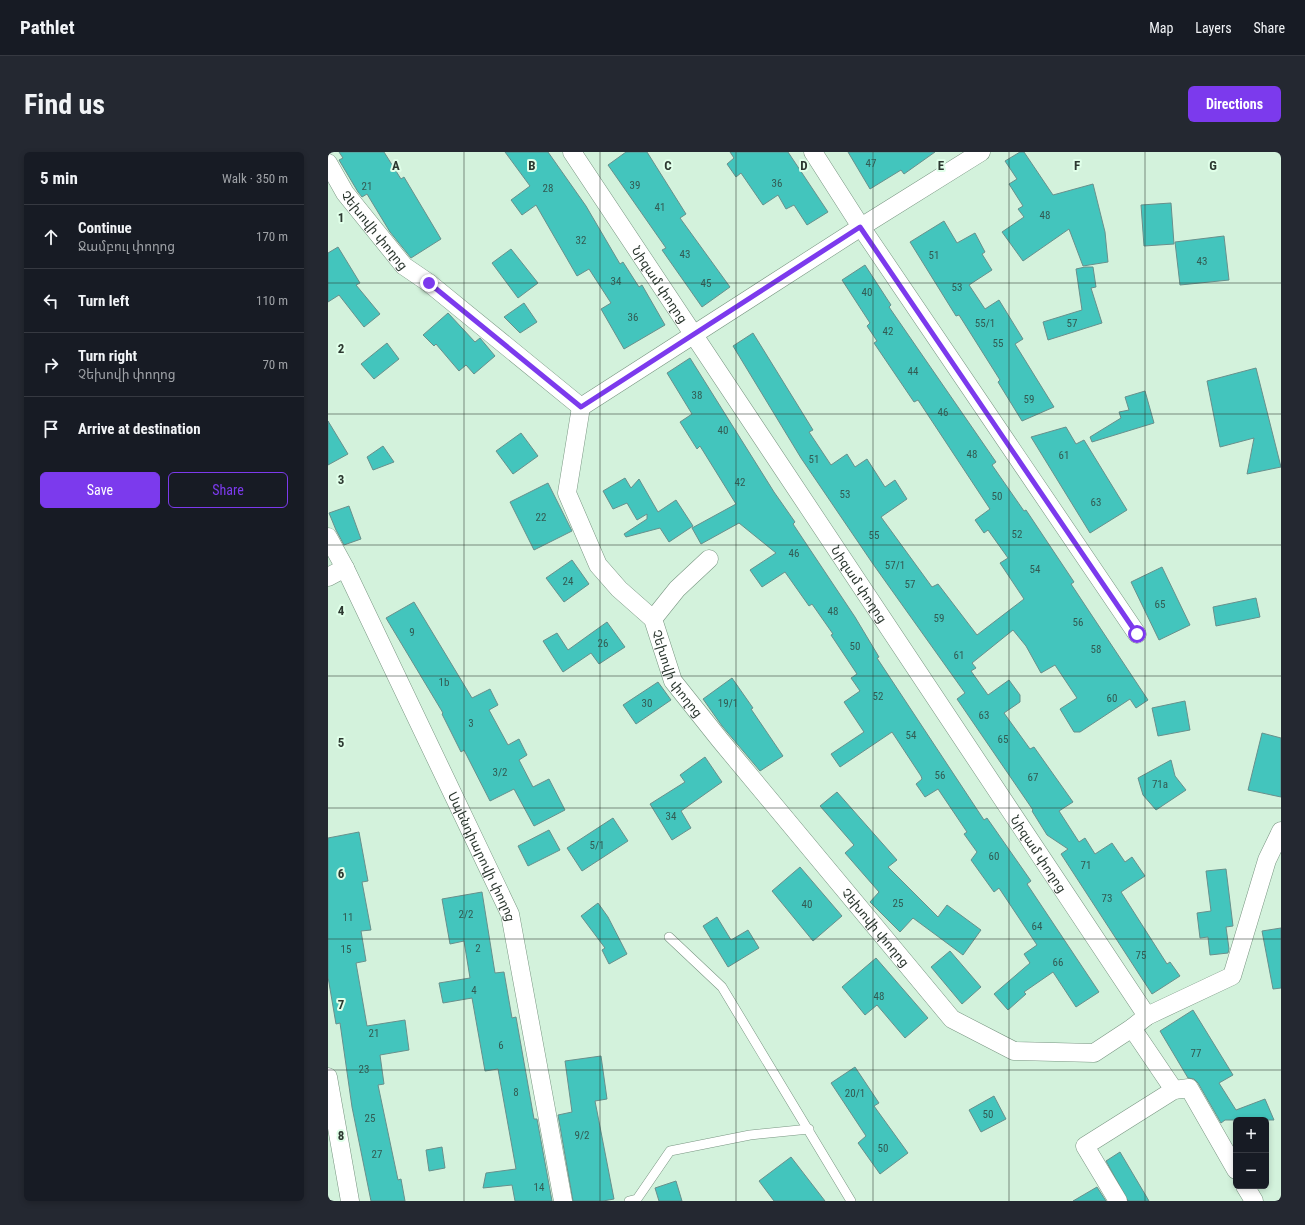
<!DOCTYPE html>
<html lang="en">
<head>
<meta charset="utf-8">
<style>
  :root { --surface:#171b24; --page:#242831; --text:#f1f3f6; --muted:#9ea1a6; --line:#363941; --accent:#7c3aed }
  body { margin:0; font-family:"Roboto Condensed","Noto Sans Armenian",sans-serif; background:var(--page); color:var(--text) }
  .controls { position:absolute; right:12px; bottom:12px; display:grid; overflow:hidden; border-radius:6px; box-shadow:0 2px 6px #0003 }
  .controls button { width:36px; height:36px; display:grid; place-items:center; padding:0; border:0; border-bottom:1px solid var(--line); background:var(--surface); color:var(--text); font:20px sans-serif }
  .stop { position:absolute; width:12px; height:12px; margin:-9px; border:3px solid #7c3aed; border-radius:50%; background:#fff }
  .stop.end { background:#7c3aed; border-color:#fff; box-shadow:0 1px 4px #0008 }
  .list { margin:0; padding:0; list-style:none }
  h2 { display:flex; justify-content:space-between; align-items:center; height:52px; margin:0; padding:0 16px; font-size:17px }
  h2 small { font-size:13px; font-weight:400; color:var(--muted) }
  .list li { display:grid; grid-template-columns:26px 1fr auto; gap:12px; align-items:center; box-sizing:border-box; height:64px; padding:0 16px; border-top:1px solid var(--line) }
  .list b { display:block; font-size:15px; white-space:nowrap }
  .list p { margin:0; font-size:13px; white-space:nowrap; color:var(--muted) }
  .list em { font-size:13px; font-style:normal; color:var(--muted) }
  .actions { display:flex; gap:8px; padding:12px 16px }
  .actions a { flex:1; padding:9px 0; border:1px solid var(--accent); border-radius:6px; text-align:center; font-size:14px; color:var(--accent) }
  .actions .main { background:var(--accent); color:#fff }
  .icon { flex:none; width:22px; height:22px; fill:none; stroke:currentColor; stroke-width:2; stroke-linecap:round; stroke-linejoin:round }
  .map { position:relative; flex:none; width:953px; height:1049px; overflow:hidden; border-radius:6px }
  header { display:flex; align-items:center; gap:24px; box-sizing:border-box; height:56px; padding:0 20px; background:var(--surface); border-bottom:1px solid var(--line) }
  header strong { font-size:19px }
  nav { display:flex; gap:22px; margin-inline-start:auto; font-size:14px }
  .intro { display:flex; align-items:center; justify-content:space-between; box-sizing:border-box; height:96px; padding:0 24px }
  h1 { margin:0; font-size:28px }
  .button { padding:10px 18px; border-radius:6px; background:var(--accent); color:#fff; font-size:14px; font-weight:700 }
  main { display:flex; gap:24px; padding:0 24px }
  aside { flex:1; background:var(--surface); border-radius:6px; box-shadow:0 2px 6px #0003 }
  .map>svg:first-child { display:block }
</style>
</head>
<body>
<header>
<strong>Pathlet</strong>
<nav><a>Map</a><a>Layers</a><a>Share</a></nav>
</header>
<div class="intro"><h1>Find us</h1><a class="button">Directions</a></div>
<main>
<aside>
<h2>5 min<small>Walk · 350 m</small></h2>
<ul class="list">
<li><svg class="icon" aria-label="ahead" viewBox="0 0 24 24"><path d="M12 20V5M6 11l6-6 6 6"/></svg><div><b>Continue</b><p>Ջամբուլ փողոց</p></div><em>170 m</em></li>
<li><svg class="icon" aria-label="left" viewBox="0 0 24 24"><path d="M17 20v-9H6M10 6l-5 5 5 5"/></svg><div><b>Turn left</b></div><em>110 m</em></li>
<li><svg class="icon" aria-label="right" viewBox="0 0 24 24"><path d="M7 20v-9h11M14 6l5 5-5 5"/></svg><div><b>Turn right</b><p>Չեխովի փողոց</p></div><em>70 m</em></li>
<li><svg class="icon" aria-label="arrive" viewBox="0 0 24 24"><path d="M6 21V4h12l-3 4 3 4H6"/></svg><div><b>Arrive at destination</b></div></li>
</ul>
<div class="actions"><a class="main">Save</a><a>Share</a></div>
</aside>
<div class="map">
<svg width="953" height="1049" viewBox="0 0 953 1049">
  <rect width="100%" height="100%" fill="#d3f2dc"/>
  <g fill="#43c5bd" stroke="#68908c">
    <polygon points="11,0 56,0 73,27 76,25 113,87 83,106 62,80 39,42 34,45 30,40 11,8 15,6"/>
    <polygon points="177,0 220,0 258,54 292,112 295,110 311,135 314,133 337,173 296,197 273,157 283,151 261,117 249,124 208,53 194,63 183,48 202,34"/>
    <polygon points="298,0 319,0 358,62 352,66 402,135 374,155 334,98 338,96 280,13"/>
    <polygon points="402,0 460,0 500,60 479,73 466,53 458,57 450,43 435,53 413,21 408,25 399,12 406,6"/>
    <polygon points="520,0 607,0 576,22 573,18 542,37"/>
    <polygon points="692,0 696,0 725,43 765,32 777,80 780,110 755,114 741,77 695,109 674,80 696,65 690,57 695,54 681,32 689,27 677,9"/>
    <polygon points="843,51 846,92 816,94 813,53"/>
    <polygon points="616,69 629,91 647,81 657,100 654,102 664,118 641,133 657,157 671,148 695,187 687,192 726,255 694,269 670,230 672,228 631,163 628,164 582,90"/>
    <polygon points="896,84 901,128 852,133 847,90"/>
    <polygon points="10,95 32,131 28,133 52,162 36,175 11,143 0,150 0,101"/>
    <polygon points="183,97 210,131 190,146 164,111"/>
    <polygon points="537,113 563,153 561,155 668,310 664,313 696,359 698,358 746,430 743,432 820,548 808,556 802,547 752,580 746,580 732,557 749,546 727,513 713,521 698,494 685,478 644,511 648,516 643,519 660,543 681,528 692,543 692,550 676,561 702,597 706,595 745,650 731,659 751,690 757,686 767,702 784,691 797,710 804,705 817,724 793,740 839,812 842,810 852,824 824,842 733,702 740,697 719,683 704,659 705,658 629,547 637,541 545,412 473,306 405,194 425,181 485,278 481,280 503,313 519,302 527,315 539,307 557,335 567,328 579,347 553,365 604,435 610,432 649,483 696,447 672,411 680,406 660,378 656,381 647,368 662,357 590,248 586,250 546,191 549,189 539,174 542,171 514,128"/>
    <polygon points="757,115 765,115 768,135 763,136 774,171 720,188 715,170 754,158 748,117"/>
    <polygon points="196,151 209,170 192,181 176,165"/>
    <polygon points="120,161 147,190 152,186 167,204 146,222 138,213 131,219 108,192 106,194 95,183"/>
    <polygon points="59,191 71,207 46,227 33,212"/>
    <polygon points="362,206 446,340 467,370 465,372 527,465 551,505 549,506 656,668 659,666 703,729 699,732 771,840 748,855 725,820 696,840 698,842 680,858 666,842 702,811 696,802 709,793 671,736 666,740 643,708 649,700 636,682 639,680 610,637 597,645 588,632 594,627 593,624 564,580 512,615 503,602 536,580 516,550 532,539 523,526 529,522 503,483 505,482 484,452 481,454 457,420 434,435 422,418 448,401 411,371 373,392 364,376 408,352 372,294 369,297 352,270 364,262 339,221"/>
    <polygon points="928,216 953,315 919,322 926,286 892,295 879,229"/>
    <polygon points="817,239 826,271 764,290 762,285 793,266 791,260 801,258 797,245"/>
    <polygon points="0,269 20,302 0,313"/>
    <polygon points="738,275 748,292 756,288 799,358 762,381 703,285"/>
    <polygon points="193,281 210,304 185,322 168,299"/>
    <polygon points="55,294 66,310 45,318 39,305"/>
    <polygon points="297,326 303,336 311,327 330,360 348,348 365,374 341,390 332,376 298,385 296,382 319,367 319,362 309,368 299,351 285,357 275,339"/>
    <polygon points="220,331 244,379 206,398 182,350"/>
    <polygon points="21,354 33,387 16,393 8,378 1,361"/>
    <polygon points="244,408 261,432 236,450 218,426"/>
    <polygon points="834,415 862,473 831,488 803,430"/>
    <polygon points="928,446 932,465 888,474 885,455"/>
    <polygon points="86,450 144,546 162,537 170,553 161,558 180,593 191,587 199,603 191,608 205,635 221,627 237,658 206,674 186,637 162,649 136,598 133,600 114,562 115,561 58,466"/>
    <polygon points="279,470 297,495 271,512 263,501 235,520 215,489 229,481 240,498"/>
    <polygon points="404,526 425,556 423,557 455,604 432,619 394,574 375,547"/>
    <polygon points="330,530 343,548 308,572 295,553"/>
    <polygon points="857,549 862,578 830,584 824,556"/>
    <polygon points="934,581 953,586 953,645 920,638"/>
    <polygon points="377,605 394,630 353,659 363,676 344,688 322,652 357,630 352,623"/>
    <polygon points="843,608 847,624 858,638 828,658 815,643 810,626"/>
    <polygon points="509,640 569,708 560,715 610,765 619,753 653,778 635,803 585,766 572,780 542,750 551,740 517,701 526,693 492,654"/>
    <polygon points="285,666 300,689 254,719 239,696"/>
    <polygon points="221,678 232,698 200,714 190,694"/>
    <polygon points="31,680 40,729 34,730 43,778 33,779 38,809 28,811 39,874 77,868 81,898 52,903 56,932 50,933 70,1028 73,1027 77,1049 43,1049 24,955 12,871 8,872 0,825 0,686"/>
    <polygon points="472,715 514,764 485,789 444,739"/>
    <polygon points="898,717 905,774 898,775 901,797 900,801 882,803 880,785 872,786 869,761 883,759 878,719"/>
    <polygon points="154,740 167,821 176,820 184,866 188,865 206,967 209,967 224,1049 187,1049 184,1033 155,1036 158,1021 188,1017 170,917 157,919 144,846 115,851 111,831 142,826 136,789 122,792 114,747"/>
    <polygon points="270,751 280,765 299,802 281,812 274,798 277,796 253,764"/>
    <polygon points="389,765 403,788 420,778 431,796 400,815 375,774"/>
    <polygon points="953,776 953,836 945,837 934,779"/>
    <polygon points="622,799 653,835 634,852 603,815"/>
    <polygon points="548,806 600,866 577,886 549,853 537,863 514,835"/>
    <polygon points="865,858 905,923 891,931 908,958 937,947 946,968 897,968 893,971 870,931 866,927 860,926 832,879"/>
    <polygon points="273,904 279,947 267,949 286,1047 275,1049 245,1049 230,963 244,960 237,909"/>
    <polygon points="527,915 551,951 546,954 580,1001 552,1022 530,991 538,984 503,931"/>
    <polygon points="666,944 678,967 653,980 641,958"/>
    <polygon points="114,995 117,1016 101,1019 98,998"/>
    <polygon points="792,1000 821,1049 800,1049 778,1009"/>
    <polygon points="463,1005 497,1049 446,1049 431,1029"/>
    <polygon points="348,1029 354,1049 331,1049 327,1036"/>
    <polygon points="769,1035 778,1049 745,1049"/>
  </g>
  <g fill="none" stroke-linecap="round" stroke-linejoin="round">
    <g stroke="#799682" stroke-width="10">
      <g id="lane">
        <polyline points="341,785 394,835 523,1049"/>
        <polyline points="301,1049 309,1047 342,999 422,983 481,977"/>
      </g>
    </g>
    <g stroke="#799682" stroke-width="19">
      <g id="street">
        <path id="s1" d="M244,0L819,864"/>
        <polyline points="485,0 533,75 809,482"/>
        <path id="s2" d="M0,11L17,41L76,114L101,131L253,255"/>
        <path id="s3" d="M253,255L239,341L270,413L291,437L325,467L345,529L392,588L624,867L686,899L766,901L804,876L819,864L904,824L939,708L953,679"/>
        <polyline points="253,255 533,75 653,0"/>
        <path id="s4" d="M0,385L17,416L182,762L235,1049"/>
        <polyline points="0,425 17,416"/>
        <polyline points="325,467 349,437 381,407"/>
        <polyline points="804,876 846,938"/>
        <polyline points="0,925 22,1049"/>
        <polyline points="917,1034 926,1049"/>
        <polyline points="790,1049 757,994 846,938 861,936 908,1018"/>
      </g>
    </g>
    <use href="#lane" stroke="#fff" stroke-width="9"/>
    <use href="#street" stroke="#fff" stroke-width="18"/>
  </g>
  <g fill="none" stroke-linecap="round" stroke-linejoin="round">
    <polyline stroke="#7c3aed" stroke-width="5" points="101,131 253,255 532,75 809,482"/>
  </g>
  <path fill="none" stroke="#2c3830" stroke-width="1" stroke-opacity="0.55" d="M136,0V1049M272,0V1049M408,0V1049M545,0V1049M681,0V1049M817,0V1049M0,131H953M0,262H953M0,393H953M0,524H953M0,656H953M0,787H953M0,918H953"/>
  <g text-anchor="middle" dominant-baseline="central" stroke-width="4" stroke-linejoin="round" paint-order="stroke">
    <g font-size="11" fill="#325b53">
      <text x="543" y="11">47</text>
      <text x="449" y="31">36</text>
      <text x="307" y="33">39</text>
      <text x="39" y="34">21</text>
      <text x="220" y="36">28</text>
      <text x="332" y="55">41</text>
      <text x="717" y="63">48</text>
      <text x="253" y="88">32</text>
      <text x="357" y="102">43</text>
      <text x="606" y="103">51</text>
      <text x="874" y="109">43</text>
      <text x="288" y="129">34</text>
      <text x="378" y="131">45</text>
      <text x="629" y="135">53</text>
      <text x="539" y="140">40</text>
      <text x="305" y="165">36</text>
      <text x="657" y="171">55/1</text>
      <text x="744" y="171">57</text>
      <text x="560" y="179">42</text>
      <text x="670" y="191">55</text>
      <text x="585" y="219">44</text>
      <text x="369" y="243">38</text>
      <text x="701" y="247">59</text>
      <text x="615" y="260">46</text>
      <text x="395" y="278">40</text>
      <text x="644" y="302">48</text>
      <text x="736" y="303">61</text>
      <text x="486" y="307">51</text>
      <text x="412" y="330">42</text>
      <text x="517" y="342">53</text>
      <text x="669" y="344">50</text>
      <text x="768" y="350">63</text>
      <text x="213" y="365">22</text>
      <text x="689" y="382">52</text>
      <text x="546" y="383">55</text>
      <text x="466" y="401">46</text>
      <text x="567" y="413">57/1</text>
      <text x="707" y="417">54</text>
      <text x="240" y="429">24</text>
      <text x="582" y="432">57</text>
      <text x="832" y="452">65</text>
      <text x="505" y="459">48</text>
      <text x="611" y="466">59</text>
      <text x="750" y="470">56</text>
      <text x="84" y="480">9</text>
      <text x="275" y="491">26</text>
      <text x="527" y="494">50</text>
      <text x="768" y="497">58</text>
      <text x="631" y="503">61</text>
      <text x="116" y="530">1b</text>
      <text x="550" y="544">52</text>
      <text x="784" y="546">60</text>
      <text x="319" y="551">30</text>
      <text x="400" y="551">19/1</text>
      <text x="656" y="563">63</text>
      <text x="143" y="571">3</text>
      <text x="583" y="583">54</text>
      <text x="675" y="587">65</text>
      <text x="172" y="620">3/2</text>
      <text x="612" y="623">56</text>
      <text x="705" y="625">67</text>
      <text x="832" y="632">71a</text>
      <text x="343" y="664">34</text>
      <text x="269" y="693">5/1</text>
      <text x="666" y="704">60</text>
      <text x="758" y="713">71</text>
      <text x="779" y="746">73</text>
      <text x="570" y="751">25</text>
      <text x="479" y="752">40</text>
      <text x="138" y="762">2/2</text>
      <text x="20" y="765">11</text>
      <text x="709" y="774">64</text>
      <text x="150" y="796">2</text>
      <text x="18" y="797">15</text>
      <text x="813" y="803">75</text>
      <text x="730" y="810">66</text>
      <text x="146" y="838">4</text>
      <text x="551" y="844">48</text>
      <text x="46" y="881">21</text>
      <text x="173" y="893">6</text>
      <text x="868" y="901">77</text>
      <text x="36" y="917">23</text>
      <text x="188" y="940">8</text>
      <text x="527" y="941">20/1</text>
      <text x="660" y="962">50</text>
      <text x="42" y="966">25</text>
      <text x="254" y="983">9/2</text>
      <text x="555" y="996">50</text>
      <text x="49" y="1002">27</text>
      <text x="211" y="1035">14</text>
    </g>
    <g font-size="13" fill="#2c3830" stroke="#e0ffe9">
      <text stroke="none"><textPath href="#s2" startOffset="82">Չեխովի փողոց</textPath></text>
      <text stroke="none"><textPath href="#s1" startOffset="159">Նիզամ փողոց</textPath></text>
      <text stroke="none"><textPath href="#s1" startOffset="519">Նիզամ փողոց</textPath></text>
      <text stroke="none"><textPath href="#s3" startOffset="303">Չեխովի փողոց</textPath></text>
      <text stroke="none"><textPath href="#s1" startOffset="843">Նիզամ փողոց</textPath></text>
      <text stroke="none"><textPath href="#s4" startOffset="355">Սպենդիարովի փողոց</textPath></text>
      <text stroke="none"><textPath href="#s3" startOffset="627">Չեխովի փողոց</textPath></text>
    </g>
  </g>
  <g font-size="13" text-anchor="middle" font-weight="bold" fill="#2c3830" stroke="#e0ffe9" stroke-width="4" stroke-linejoin="round" paint-order="stroke">
    <text x="68" y="18">A</text>
    <text x="204" y="18">B</text>
    <text x="340" y="18">C</text>
    <text x="476" y="18">D</text>
    <text x="613" y="18">E</text>
    <text x="749" y="18">F</text>
    <text x="885" y="18">G</text>
    <text x="13" y="70">1</text>
    <text x="13" y="201">2</text>
    <text x="13" y="332">3</text>
    <text x="13" y="463">4</text>
    <text x="13" y="595">5</text>
    <text x="13" y="726">6</text>
    <text x="13" y="857">7</text>
    <text x="13" y="988">8</text>
  </g>
</svg>
<div class="controls">
<button>+</button>
<button>−</button>
</div>
<div class="stop" style="left:809px;top:482px"></div>
<div class="stop end" style="left:101px;top:131px"></div>
</div>
</main>
</body>
</html>
